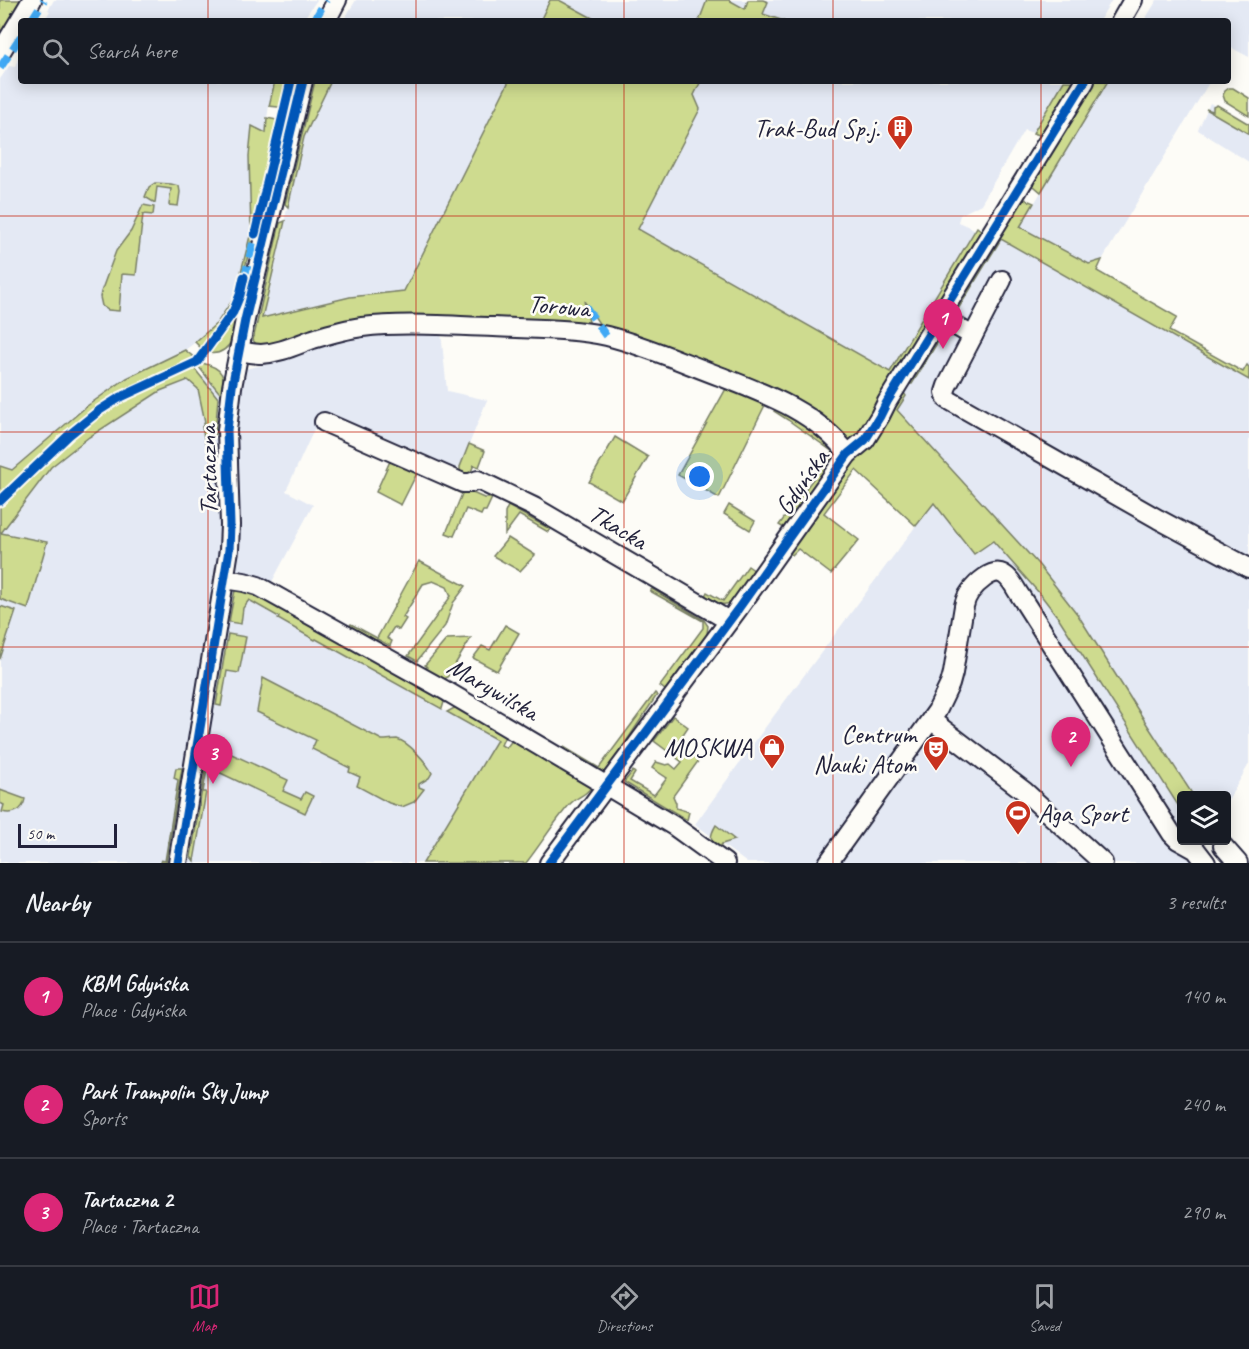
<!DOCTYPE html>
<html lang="en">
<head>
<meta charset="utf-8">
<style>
  :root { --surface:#171b24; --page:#20242c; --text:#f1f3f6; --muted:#9ea1a6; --line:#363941; --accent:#db2777 }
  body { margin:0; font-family:Caveat,sans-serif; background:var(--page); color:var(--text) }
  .controls { position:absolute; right:18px; bottom:18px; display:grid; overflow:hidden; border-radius:6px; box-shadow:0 3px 15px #0003 }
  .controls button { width:54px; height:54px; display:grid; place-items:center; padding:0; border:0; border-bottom:2px solid var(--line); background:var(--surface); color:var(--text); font:30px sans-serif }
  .scale { position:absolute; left:18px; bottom:15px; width:99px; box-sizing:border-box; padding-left:6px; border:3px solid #22223b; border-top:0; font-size:16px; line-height:21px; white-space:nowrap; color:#22223b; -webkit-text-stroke:4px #fdfcf7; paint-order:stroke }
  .you { position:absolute; left:700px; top:477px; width:21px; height:21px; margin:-15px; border:4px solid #fff; border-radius:50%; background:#1a73e8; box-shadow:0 0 0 9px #1a73e833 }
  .badge { display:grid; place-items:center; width:39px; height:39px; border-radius:50%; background:var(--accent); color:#fff; font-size:20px; font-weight:700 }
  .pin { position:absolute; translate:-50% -50px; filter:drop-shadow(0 2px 3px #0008) }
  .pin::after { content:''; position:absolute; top:32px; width:21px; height:18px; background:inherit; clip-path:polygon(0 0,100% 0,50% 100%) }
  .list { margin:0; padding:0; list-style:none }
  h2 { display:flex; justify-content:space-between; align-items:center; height:78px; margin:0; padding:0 24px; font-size:26px }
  h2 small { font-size:20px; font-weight:400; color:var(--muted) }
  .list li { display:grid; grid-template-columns:39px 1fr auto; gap:18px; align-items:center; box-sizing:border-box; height:108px; padding:0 24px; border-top:2px solid var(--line) }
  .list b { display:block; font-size:22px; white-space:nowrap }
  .list p { margin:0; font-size:20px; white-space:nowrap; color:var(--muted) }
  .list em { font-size:20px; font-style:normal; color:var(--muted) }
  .icon { flex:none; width:33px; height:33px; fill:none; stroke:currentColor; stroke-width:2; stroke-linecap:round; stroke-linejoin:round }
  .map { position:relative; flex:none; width:1249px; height:863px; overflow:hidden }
  .search { position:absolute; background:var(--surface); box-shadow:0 3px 15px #0003; left:18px; right:18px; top:18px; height:66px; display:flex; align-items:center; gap:15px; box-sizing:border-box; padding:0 21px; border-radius:6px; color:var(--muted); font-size:22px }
  .sheet { height:402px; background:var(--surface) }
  nav { display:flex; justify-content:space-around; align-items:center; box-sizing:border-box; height:84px; border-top:2px solid var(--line); background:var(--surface); font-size:16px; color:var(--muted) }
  nav a { display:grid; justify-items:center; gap:3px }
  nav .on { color:var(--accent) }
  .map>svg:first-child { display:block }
</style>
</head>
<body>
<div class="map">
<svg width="1249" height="863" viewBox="0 0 1249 863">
  <rect width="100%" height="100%" fill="#fdfcf7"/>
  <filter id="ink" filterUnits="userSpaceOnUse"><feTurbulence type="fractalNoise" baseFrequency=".0167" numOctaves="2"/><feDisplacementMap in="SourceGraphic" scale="12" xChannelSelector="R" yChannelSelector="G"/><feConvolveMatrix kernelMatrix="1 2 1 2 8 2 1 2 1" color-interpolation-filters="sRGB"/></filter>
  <g filter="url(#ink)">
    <g fill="#e4e9f4">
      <polygon points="54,0 317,0 302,21 44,21 50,11 48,10"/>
      <polygon points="356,0 550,0 540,21 343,21"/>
      <polygon points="559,0 1112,0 1099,21 598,21"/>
      <polygon points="1157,0 1249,0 1249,57 1230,47 1228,51 1228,21 1144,21"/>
      <polygon points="21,50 21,81 275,81 272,88 266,124 266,134 252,126 250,164 251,232 235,296 217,323 205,332 205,335 185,350 127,378 87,406 0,481 0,79 9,66 15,67"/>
      <polygon points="331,81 509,81 404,291 350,297 261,319 304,137"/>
      <polygon points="701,81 1064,81 1033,133 1024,130 981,204 960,215 958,222 976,230 891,372 637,229 700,109 694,95"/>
      <polygon points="1108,81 1210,81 1102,260 1089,264 1020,227"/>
      <polygon points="1210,103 1249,126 1249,162 1198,130"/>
      <polygon points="1001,239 1239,374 1249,362 1249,764 1227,802 1226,796 1193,795 1148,726 1078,615 1038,564 896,410 906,396 904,393 909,384 912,384"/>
      <polygon points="441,332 447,391 487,400 460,467 449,470 321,414 286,491 313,505 259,606 279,617 279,620 315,640 316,639 497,740 423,863 9,863 5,862 0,863 0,534 51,467 89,437 160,391 188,380 279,362 315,347 369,335"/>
      <polygon points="933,503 974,554 993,541 1040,594 1060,620 1181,810 1182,840 1200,841 1214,863 747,863 695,824 767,725"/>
    </g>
    <g fill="#cedb8f" stroke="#787e65" stroke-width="1.5">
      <polygon points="0,0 26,0 0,40"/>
      <polygon points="550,0 559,0 598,21 540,21"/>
      <polygon points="707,0 729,0 745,9 748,0 763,0 768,2 763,14 784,21 699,21"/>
      <polygon points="275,81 287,81 281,106 278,107 269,106"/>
      <polygon points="315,81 331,81 304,137 288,207 285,204"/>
      <path d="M509,81H701L694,95L700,109L638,229L890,372L977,227L982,231V236L862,435L848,442L838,435L602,328L584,301L590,326L484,321L272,346C264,346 257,347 253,340L280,223L285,221L262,318L350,297L404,291Z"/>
      <polygon points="1064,81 1077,81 1043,136 1033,133"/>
      <polygon points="1093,81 1108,81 1041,192 1034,186 1033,180"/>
      <polygon points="1229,88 1233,88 1249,98 1249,116 1225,101 1223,95 1225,91"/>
      <polygon points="1217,105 1249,124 1249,134 1206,109 1213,111 1213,107"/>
      <polygon points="267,118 277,120 258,200 254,230 239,293 233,304 213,331 202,349 195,342 217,323 235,296 251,232 249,156 252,126 266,133"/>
      <polygon points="155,183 171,184 179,186 180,192 178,206 169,205 171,189 157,187 155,203 145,197 149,187"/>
      <polygon points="1022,198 1034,203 1020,227 1089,264 1102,260 1097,271 1177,317 1169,331 1243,372 1247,365 1249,367 1249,380 1001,239 957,311 953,308"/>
      <polygon points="143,205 154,207 153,215 143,214 136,275 122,274 119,311 108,310 102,306 100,297 101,292 116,251 131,231"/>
      <path d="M242,300C238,319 236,358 208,353L238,310Z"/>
      <polygon points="940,328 945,330 912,384 908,384 904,393 906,396 897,410 1038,564 1078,615 1148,726 1193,795 1182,796 1181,810 1060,620 1040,594 993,541 974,554 934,503 916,526 856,470 824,513 859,540 831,574 798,549 792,555 787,551"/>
      <path d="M185,350L196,359C162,372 125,387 96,409C61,434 32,468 0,496V466L12,470L87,406L127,378Z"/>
      <path d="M202,363C224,368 225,376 223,397L198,366Z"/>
      <polygon points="194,368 218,398 215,435 205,443 202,427 205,422 198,389 188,380 160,391 89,437 51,467 1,533 47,542 28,609 0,599 0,506 88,424 104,412 119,401 182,372"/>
      <polygon points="727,387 767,401 719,498 678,475"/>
      <polygon points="778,407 797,416 837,453 836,463 787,530 779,525 833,452 788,420 774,411"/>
      <polygon points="615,437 648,457 622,501 589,482"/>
      <polygon points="469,444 485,451 479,467 474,465 468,478 460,473 460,467"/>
      <polygon points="391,459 418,471 401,505 376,492"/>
      <polygon points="443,483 461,488 484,498 492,498 486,511 483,511 481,515 466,509 454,536 446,533 462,494 442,485"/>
      <polygon points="729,505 755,521 750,530 724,514"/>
      <polygon points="508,506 550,529 548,532 519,515 505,534 505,513"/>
      <polygon points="508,538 535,555 520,571 493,556"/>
      <polygon points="419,561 466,586 453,603 445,626 417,661 408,656 451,596 447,587 433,581 423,584 403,617 406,619 399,630 394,627 387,638 392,641 390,646 377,639 374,644 348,629 351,624 377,638"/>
      <path d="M748,566L758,573L734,605L732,602C721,608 714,601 705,596L707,592L723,601Z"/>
      <polygon points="241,588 244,588 438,697 444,702 442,709 316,639 315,640 278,619 279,617 249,600 243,608 241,624 229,622 235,590"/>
      <polygon points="652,589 704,620 708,626 707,634 711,637 669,693 660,686 703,628 703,621 650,591"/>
      <polygon points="0,606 16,611 0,659"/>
      <polygon points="505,625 519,633 497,671 473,658 482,646 490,650"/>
      <polygon points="228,634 246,637 239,673 227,671 221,706 216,705"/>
      <polygon points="471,638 448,676 442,682 424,672 427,667 425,665 447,639"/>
      <path d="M263,678L382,740C387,740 393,739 397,739C409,742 427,763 432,773L429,778L419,784V787L424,789L414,802L402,807L389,803L357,786L360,777L349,772L350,768L312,749L316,740L257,712Z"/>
      <polygon points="655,693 657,695 606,772 598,773 561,752 564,747 599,768"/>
      <path d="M456,707L507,732L501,745L506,748L514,738L591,787C586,796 576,797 570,804C554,822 541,844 526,863H423L497,740L447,712Z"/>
      <polygon points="673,716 688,727 677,743 699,760 673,796 676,803 676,808 689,812 687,820 624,782 633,771 635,773 630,781 654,795 667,778 652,768 656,762 666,765 670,764 676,769 682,762 654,741"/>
      <polygon points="209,746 225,751 288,780 283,791 301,799 305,792 313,796 305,813 210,768 209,770 207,769 203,792 206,792 194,861 191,857"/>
      <polygon points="176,768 182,768 166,863 160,862 161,860 165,861 178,780 174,778"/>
      <path d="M0,790L25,799C23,811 13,815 2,812L4,805L0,803Z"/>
      <path d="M716,825L735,840L722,844L718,850C710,839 709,837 716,825Z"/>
    </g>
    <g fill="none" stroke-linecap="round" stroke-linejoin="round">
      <g stroke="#22223b" stroke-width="22">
        <g id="minor">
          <polyline points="326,21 337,0"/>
          <polyline points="1121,21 1133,0"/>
          <polyline points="0,53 32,0"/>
          <polyline points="1002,280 947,386 945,392 947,399 1158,519 1249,568"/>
          <polyline points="940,317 973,336"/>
          <path d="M239,351C246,352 254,354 261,354C280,353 296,345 313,339C329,334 346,329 362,327C405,322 450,326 494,327C530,329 572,328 607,336C647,346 684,363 722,377C769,395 817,413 848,454"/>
          <polyline points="324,422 463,483 470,483 478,480 534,507 729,621"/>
          <polyline points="225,579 244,582 258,586 448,692 607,786 674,826 725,863"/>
          <polyline points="931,720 1024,791 1103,863"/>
          <polyline points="1223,846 1238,863"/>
          <polyline points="178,863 229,550 230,525 227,430 232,387 245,320 303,81"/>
          <polyline points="549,863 738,609 848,454 865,440 880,416 887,402 1085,81"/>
          <path d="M828,863L937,711L950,684L953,673L964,606C965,601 967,596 970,592C976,584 992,568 1003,574C1011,578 1016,590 1021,597L1172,834L1178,840L1196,850L1206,863"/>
        </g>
      </g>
      <use href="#minor" stroke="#fdfcf7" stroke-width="18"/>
      <g stroke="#3fa9f5" stroke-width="8" stroke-dasharray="15 8" stroke-linecap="butt">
        <polyline points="31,21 44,0"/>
        <polyline points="314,21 326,0"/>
        <polyline points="0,68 21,36"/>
        <polyline points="244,280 256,231"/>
        <polyline points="585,306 606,336"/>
      </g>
      <g stroke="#fdfcf7" stroke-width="13">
        <g id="cycleway">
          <polyline points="255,234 291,81"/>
          <polyline points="0,501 69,435 100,410 119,398 197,362 233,312 240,295 244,277"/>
          <polyline points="178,863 229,550 230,525 227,430 232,387 245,320 303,81"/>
          <polyline points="549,863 738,609 848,454 865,440 880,416 887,402 1085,81"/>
        </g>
      </g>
      <use href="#cycleway" stroke="#0057b8" stroke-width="9"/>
    </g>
  </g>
  <path fill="none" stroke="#c8321e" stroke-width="1.5" stroke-opacity="0.55" d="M208,0V21M416,0V21M624,0V21M833,0V21M1041,0V21M208,81V863M416,81V863M624,81V863M833,81V863M1041,81V863M0,216H1249M0,432H1249M0,647H1249"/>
  <defs>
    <g id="building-pin" transform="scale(1.35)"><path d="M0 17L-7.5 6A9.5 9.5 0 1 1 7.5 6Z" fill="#c8321e" stroke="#fdfcf7"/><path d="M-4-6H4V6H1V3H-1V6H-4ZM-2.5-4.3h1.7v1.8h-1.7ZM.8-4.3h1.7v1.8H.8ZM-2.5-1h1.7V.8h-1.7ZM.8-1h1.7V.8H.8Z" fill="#fff"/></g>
    <g id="shop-pin" transform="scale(1.35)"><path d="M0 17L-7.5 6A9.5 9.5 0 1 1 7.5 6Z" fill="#c8321e" stroke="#fdfcf7"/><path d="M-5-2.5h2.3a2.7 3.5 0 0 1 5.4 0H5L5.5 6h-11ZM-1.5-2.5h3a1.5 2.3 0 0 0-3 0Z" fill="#fff"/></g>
    <g id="theatre-pin" transform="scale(1.35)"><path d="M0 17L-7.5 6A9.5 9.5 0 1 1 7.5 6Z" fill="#c8321e" stroke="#fdfcf7"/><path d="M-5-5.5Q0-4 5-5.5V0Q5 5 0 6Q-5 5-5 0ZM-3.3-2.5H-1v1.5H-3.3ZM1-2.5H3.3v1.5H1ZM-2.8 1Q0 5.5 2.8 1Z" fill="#fff"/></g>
    <g id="stadium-pin" transform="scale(1.35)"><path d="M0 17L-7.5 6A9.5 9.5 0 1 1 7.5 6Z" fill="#c8321e" stroke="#fdfcf7"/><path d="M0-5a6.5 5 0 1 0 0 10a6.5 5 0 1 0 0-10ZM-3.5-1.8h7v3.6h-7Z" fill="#fff"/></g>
  </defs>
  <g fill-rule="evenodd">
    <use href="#building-pin" x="900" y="128"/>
    <use href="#shop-pin" x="772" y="747"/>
    <use href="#theatre-pin" x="936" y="749"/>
    <use href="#stadium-pin" x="1018" y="813"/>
  </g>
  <g text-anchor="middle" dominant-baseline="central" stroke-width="5" stroke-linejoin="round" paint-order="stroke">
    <g font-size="26" fill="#22223b" stroke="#fdfcf7" text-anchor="end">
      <text x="880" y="128">Trak-Bud Sp.j.</text>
      <text x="916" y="734">Centrum<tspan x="916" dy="30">Nauki Atom</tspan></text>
      <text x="752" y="747">MOSKWA</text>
      <text x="1038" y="813" text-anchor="start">Aga Sport</text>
    </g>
    <g font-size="26" fill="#22223b" stroke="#fdfcf7">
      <text transform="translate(559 306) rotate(5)">Torowa</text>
      <text transform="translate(208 470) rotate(-91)">Tartaczna</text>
      <text transform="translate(802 482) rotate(-55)">Gdyńska</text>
      <text transform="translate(618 527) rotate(31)">Tkacka</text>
      <text transform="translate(493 689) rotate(30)">Marywilska</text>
    </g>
  </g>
</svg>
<div class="controls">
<button><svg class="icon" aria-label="layers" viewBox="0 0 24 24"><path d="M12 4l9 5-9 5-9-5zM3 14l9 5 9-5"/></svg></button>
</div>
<div class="scale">50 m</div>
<div class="you"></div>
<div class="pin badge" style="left:943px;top:349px">1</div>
<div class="pin badge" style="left:1071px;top:767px">2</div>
<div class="pin badge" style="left:213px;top:784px">3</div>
<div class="search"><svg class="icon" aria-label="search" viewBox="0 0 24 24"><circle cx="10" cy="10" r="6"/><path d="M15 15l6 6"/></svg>Search here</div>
</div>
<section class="sheet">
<h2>Nearby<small>3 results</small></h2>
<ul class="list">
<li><span class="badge">1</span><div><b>KBM Gdyńska</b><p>Place · Gdyńska</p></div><em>140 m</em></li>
<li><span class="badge">2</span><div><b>Park Trampolin Sky Jump</b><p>Sports</p></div><em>240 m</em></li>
<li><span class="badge">3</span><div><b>Tartaczna 2</b><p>Place · Tartaczna</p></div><em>290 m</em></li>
</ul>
</section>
<nav>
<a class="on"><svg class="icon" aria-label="map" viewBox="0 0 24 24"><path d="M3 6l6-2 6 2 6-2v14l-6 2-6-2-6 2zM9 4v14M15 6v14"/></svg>Map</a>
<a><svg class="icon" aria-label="directions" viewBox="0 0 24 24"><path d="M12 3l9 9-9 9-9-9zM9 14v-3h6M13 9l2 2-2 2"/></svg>Directions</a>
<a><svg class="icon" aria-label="saved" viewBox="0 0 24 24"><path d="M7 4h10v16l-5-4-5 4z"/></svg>Saved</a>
</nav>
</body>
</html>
